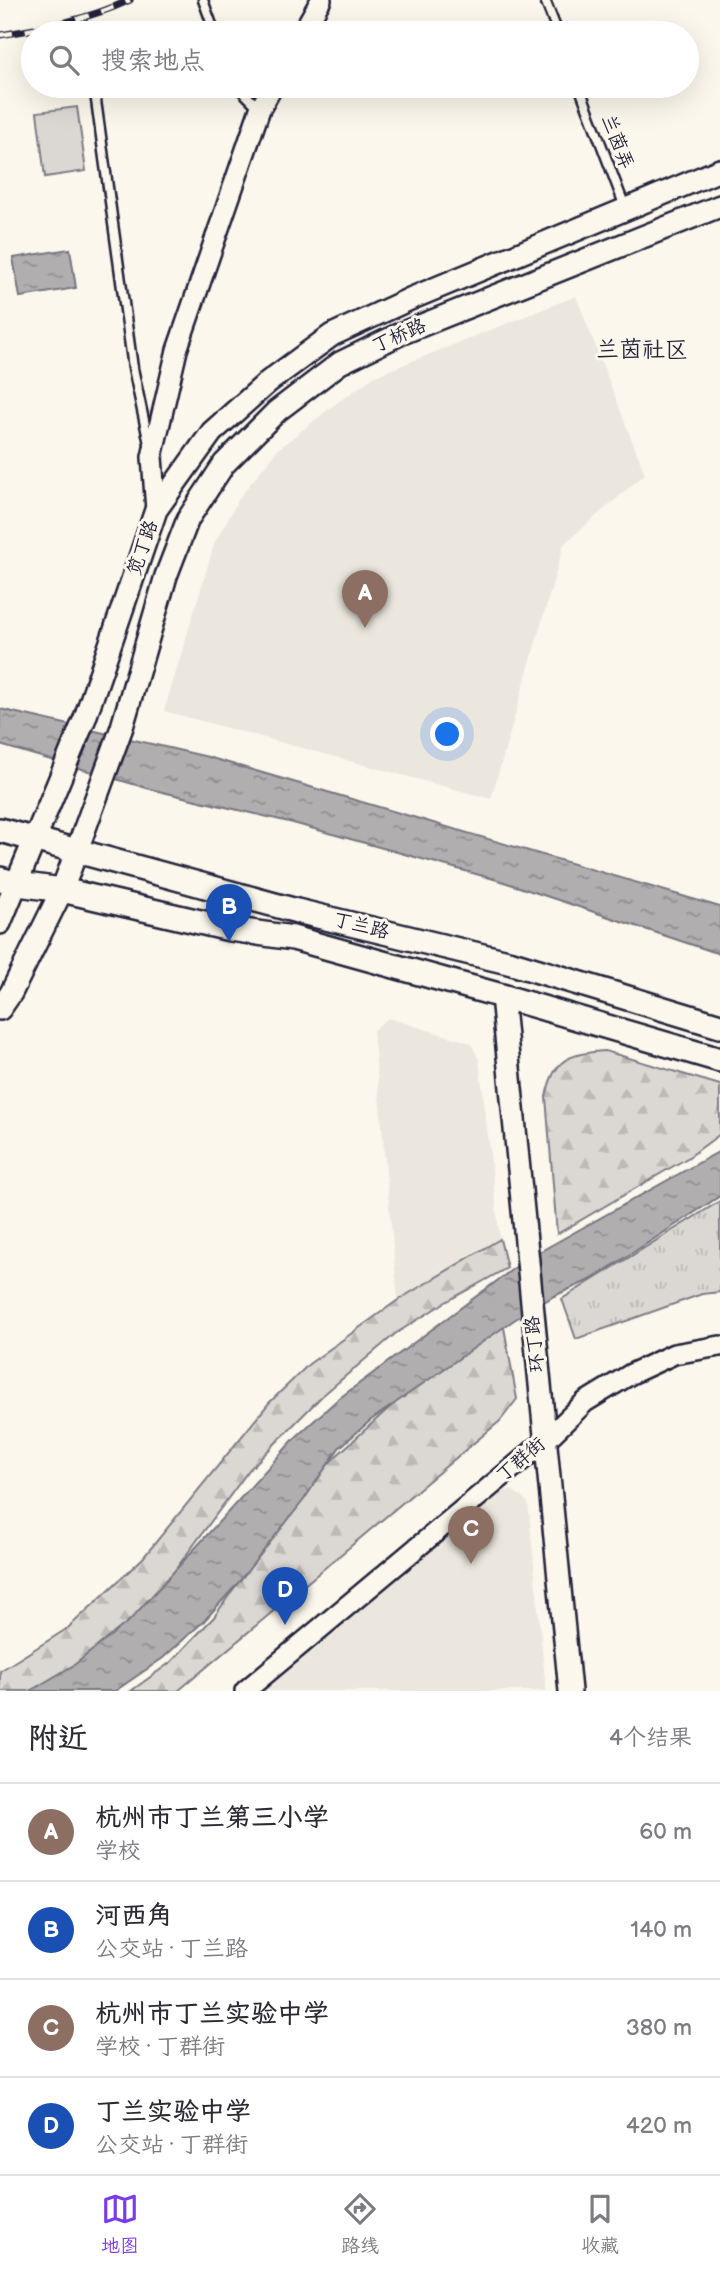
<!DOCTYPE html>
<html lang="zh">
<head>
<meta charset="utf-8">
<style>
  :root { --surface:#fff; --page:#f2f2f3; --text:#2b2b33; --muted:#7c7c81; --line:#e1e1e2; --accent:#7c3aed }
  body { margin:0; font-family:"Balsamiq Sans","LXGW WenKai TC",sans-serif; background:var(--page); color:var(--text) }
  .you { position:absolute; left:448px; top:735px; width:24px; height:24px; margin:-18px; border:5px solid #fff; border-radius:50%; background:#1a73e8; box-shadow:0 0 0 10px #1a73e833 }
  .badge { display:grid; place-items:center; width:46px; height:46px; border-radius:50%; background:var(--accent); color:#fff; font-size:23px; font-weight:700 }
  .pin { position:absolute; translate:-50% -58px; filter:drop-shadow(0 2px 4px #0008) }
  .pin::after { content:''; position:absolute; top:37px; width:24px; height:21px; background:inherit; clip-path:polygon(0 0,100% 0,50% 100%) }
  .list { margin:0; padding:0; list-style:none }
  h2 { display:flex; justify-content:space-between; align-items:center; height:91px; margin:0; padding:0 28px; font-size:30px }
  h2 small { font-size:23px; font-weight:400; color:var(--muted) }
  .list li { display:grid; grid-template-columns:46px 1fr auto; gap:21px; align-items:center; box-sizing:border-box; height:98px; padding:0 28px; border-top:2px solid var(--line) }
  .list b { display:block; font-size:26px; white-space:nowrap }
  .list p { margin:0; font-size:23px; white-space:nowrap; color:var(--muted) }
  .list em { font-size:23px; font-style:normal; color:var(--muted) }
  .icon { flex:none; width:38px; height:38px; fill:none; stroke:currentColor; stroke-width:2; stroke-linecap:round; stroke-linejoin:round }
  .map { position:relative; flex:none; width:720px; height:1691px; overflow:hidden }
  .search { position:absolute; background:var(--surface); box-shadow:0 7px 28px #0002; left:21px; right:21px; top:21px; height:77px; display:flex; align-items:center; gap:18px; box-sizing:border-box; padding:0 24px; border-radius:38px; color:var(--muted); font-size:26px }
  .sheet { height:483px; background:var(--surface) }
  nav { display:flex; justify-content:space-around; align-items:center; box-sizing:border-box; height:98px; border-top:2px solid var(--line); background:var(--surface); font-size:19px; color:var(--muted) }
  nav a { display:grid; justify-items:center; gap:4px }
  nav .on { color:var(--accent) }
  .map>svg:first-child { display:block }
</style>
</head>
<body>
<div class="map">
<svg width="720" height="1691" viewBox="0 0 720 1691">
  <defs>
    <pattern id="grass-tufts" width="24" height="20" patternUnits="userSpaceOnUse" patternTransform="scale(1.75)"><rect width="24" height="20" fill="#dbd8d3"/><path d="M3 7l-1-3M5 7V3M7 7l1-3M15 17l-1-3M17 17v-4M19 17l1-3" fill="none" stroke="#bcb9b6"/></pattern>
    <pattern id="forest-firs" width="22" height="20" patternUnits="userSpaceOnUse" patternTransform="scale(1.75)"><rect width="22" height="20" fill="#dbd8d3"/><path d="M5 1l3.5 6h-7zM16 11l3.5 6h-7z" fill="#bcb9b6"/></pattern>
    <pattern id="water-ripples" width="26" height="14" patternUnits="userSpaceOnUse" patternTransform="scale(1.75)"><rect width="26" height="14" fill="#b1aeb0"/><path d="M2 4q2-2 4 0t4 0M15 11q2-2 4 0t4 0" fill="none" stroke="#908d90"/></pattern>
  </defs>
  <rect width="100%" height="100%" fill="#fbf7ec"/>
  <filter id="ink" filterUnits="userSpaceOnUse"><feTurbulence type="fractalNoise" baseFrequency=".0143" numOctaves="2"/><feDisplacementMap in="SourceGraphic" scale="14" xChannelSelector="R" yChannelSelector="G"/><feConvolveMatrix kernelMatrix="1 2 1 2 8 2 1 2 1" color-interpolation-filters="sRGB"/></filter>
  <g filter="url(#ink)">
    <g fill="#ebe7df">
      <polygon points="576,296 645,474 564,544 491,799 164,711 215,542 240,497 277,450 334,405 375,376"/>
      <polygon points="388,1018 471,1043 479,1060 500,1239 398,1300 373,1030"/>
      <polygon points="512,1490 528,1502 546,1691 254,1691 492,1493"/>
    </g>
    <polygon fill="url(#grass-tufts)" stroke="#7e7d87" stroke-width="2" points="720,1201 720,1292 702,1294 576,1339 562,1299"/>
    <g fill="url(#forest-firs)" stroke="#7e7d87" stroke-width="2">
      <path d="M605,1051L720,1085V1134L689,1157L557,1234L546,1097C553,1060 568,1053 605,1051Z"/>
      <polygon points="500,1239 507,1268 444,1303 395,1334 322,1396 249,1470 142,1615 103,1648 35,1691 0,1691 0,1671 68,1628 143,1558 269,1403 309,1364 398,1300"/>
      <polygon points="503,1322 517,1399 500,1421 178,1691 131,1691 171,1662 214,1617 288,1510 333,1459 401,1397"/>
    </g>
    <polygon fill="#dbd8d3" stroke="#7e7d87" stroke-width="2" points="77,107 86,171 45,177 37,112"/>
    <g fill="url(#water-ripples)" stroke="#787681" stroke-width="2">
      <polygon points="70,249 76,288 20,297 13,258"/>
      <polygon points="0,709 208,757 720,907 720,954 501,881 293,823 150,789 0,745"/>
      <polygon points="720,1151 720,1196 592,1279 554,1296 514,1320 371,1420 339,1448 303,1501 238,1583 204,1621 163,1658 115,1691 30,1691 74,1665 130,1620 295,1438 337,1400 525,1260"/>
    </g>
    <g fill="none" stroke-linecap="round" stroke-linejoin="round">
      <g stroke="#22223b" stroke-width="13">
        <g id="service">
          <polyline points="203,0 215,33"/>
          <polyline points="545,0 558,33"/>
          <polyline points="94,86 133,368 149,444"/>
          <polyline points="237,86 260,109"/>
          <polyline points="579,86 625,207"/>
        </g>
      </g>
      <g stroke="#22223b" stroke-width="24">
        <g id="tertiary">
          <polyline points="302,33 321,0"/>
          <polyline points="156,510 152,457 177,350 260,109 273,86"/>
          <polyline points="245,1691 546,1440 585,1402 631,1374 674,1354 720,1346"/>
        </g>
      </g>
      <g stroke="#22223b" stroke-width="26">
        <g id="secondary">
          <polyline points="0,923 85,718 156,510 212,432 268,382 332,335 410,299 720,170"/>
          <polyline points="502,996 570,1691"/>
          <polyline points="0,1009 11,993 62,890 77,850 122,727 166,576 188,519 224,464 277,411 340,363 400,334 720,206"/>
        </g>
      </g>
      <g stroke="#22223b" stroke-width="28">
        <g id="primary">
          <polyline points="0,830 297,911 512,963 720,1026"/>
          <polyline points="0,879 18,884 62,890 230,929 293,938 502,996 720,1060"/>
        </g>
      </g>
      <use href="#service" stroke="#fbf7ec" stroke-width="8"/>
      <use href="#tertiary" stroke="#fbf7ec" stroke-width="19"/>
      <use href="#secondary" stroke="#fbf7ec" stroke-width="21"/>
      <use href="#primary" stroke="#fbf7ec" stroke-width="23"/>
      <g stroke="#22223b" stroke-width="7">
        <path id="rail" d="M0,35C45,28 89,19 130,0"/>
      </g>
      <use href="#rail" stroke="#fbf7ec" stroke-width="4.5" stroke-dasharray="13" stroke-linecap="butt"/>
    </g>
  </g>
  <g text-anchor="middle" dominant-baseline="central" stroke-width="6" stroke-linejoin="round" paint-order="stroke">
    <g font-size="19" fill="#22223b" stroke="#fbf7ec">
      <text transform="translate(617 142) rotate(69)">兰茵弄</text>
      <text transform="translate(399 336) rotate(-24)">丁桥路</text>
      <text transform="translate(143 548) rotate(-71)">笕丁路</text>
      <text transform="translate(361 926) rotate(14)">丁兰路</text>
      <text transform="translate(535 1344) rotate(-96)">环丁路</text>
      <text transform="translate(521 1460) rotate(-40)">丁群街</text>
    </g>
    <g font-size="23" fill="#22223b" stroke="#fbf7ec">
      <text x="642" y="350">兰茵社区</text>
    </g>
  </g>
</svg>
<div class="you"></div>
<div class="pin badge" style="left:365px;top:628px;background:#8d6e63">A</div>
<div class="pin badge" style="left:229px;top:942px;background:#1a4fb4">B</div>
<div class="pin badge" style="left:471px;top:1564px;background:#8d6e63">C</div>
<div class="pin badge" style="left:285px;top:1625px;background:#1a4fb4">D</div>
<div class="search"><svg class="icon" aria-label="search" viewBox="0 0 24 24"><circle cx="10" cy="10" r="6"/><path d="M15 15l6 6"/></svg>搜索地点</div>
</div>
<section class="sheet">
<h2>附近<small>4个结果</small></h2>
<ul class="list">
<li><span class="badge" style="background:#8d6e63">A</span><div><b>杭州市丁兰第三小学</b><p>学校</p></div><em>60 m</em></li>
<li><span class="badge" style="background:#1a4fb4">B</span><div><b>河西角</b><p>公交站 · 丁兰路</p></div><em>140 m</em></li>
<li><span class="badge" style="background:#8d6e63">C</span><div><b>杭州市丁兰实验中学</b><p>学校 · 丁群街</p></div><em>380 m</em></li>
<li><span class="badge" style="background:#1a4fb4">D</span><div><b>丁兰实验中学</b><p>公交站 · 丁群街</p></div><em>420 m</em></li>
</ul>
</section>
<nav>
<a class="on"><svg class="icon" aria-label="map" viewBox="0 0 24 24"><path d="M3 6l6-2 6 2 6-2v14l-6 2-6-2-6 2zM9 4v14M15 6v14"/></svg>地图</a>
<a><svg class="icon" aria-label="directions" viewBox="0 0 24 24"><path d="M12 3l9 9-9 9-9-9zM9 14v-3h6M13 9l2 2-2 2"/></svg>路线</a>
<a><svg class="icon" aria-label="saved" viewBox="0 0 24 24"><path d="M7 4h10v16l-5-4-5 4z"/></svg>收藏</a>
</nav>
</body>
</html>
